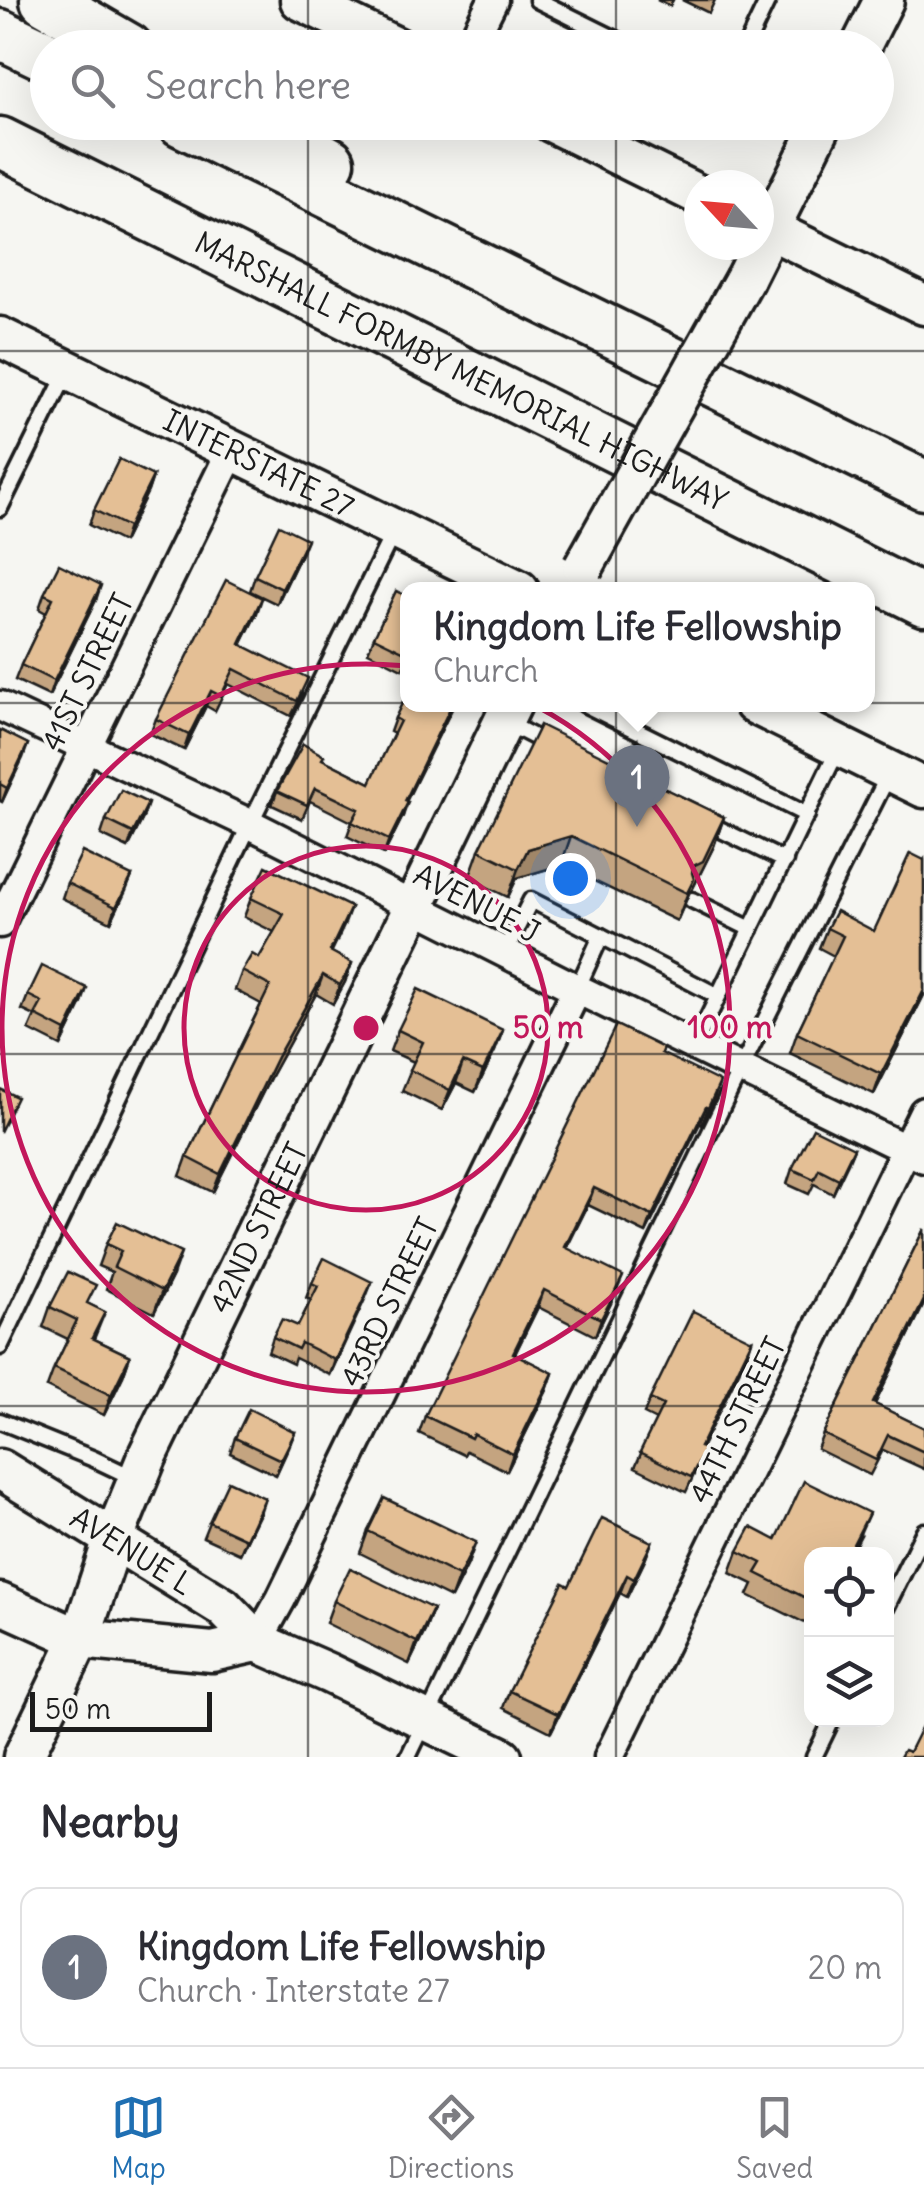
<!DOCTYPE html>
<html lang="en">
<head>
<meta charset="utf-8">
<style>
  :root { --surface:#fff; --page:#f2f2f3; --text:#2b2b33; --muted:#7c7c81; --line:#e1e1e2; --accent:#1f6fb2 }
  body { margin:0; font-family:Delius,sans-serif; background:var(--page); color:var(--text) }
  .controls { position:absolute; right:30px; bottom:30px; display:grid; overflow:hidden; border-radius:20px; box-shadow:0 10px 40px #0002 }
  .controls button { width:90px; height:90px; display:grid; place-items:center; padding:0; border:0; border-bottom:2px solid var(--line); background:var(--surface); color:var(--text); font:50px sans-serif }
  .compass { position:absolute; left:684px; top:170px; width:90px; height:90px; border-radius:50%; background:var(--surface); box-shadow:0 10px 40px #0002; rotate:296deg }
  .scale { position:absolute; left:30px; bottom:25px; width:182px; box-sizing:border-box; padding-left:10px; border:5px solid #1c1c1c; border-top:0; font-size:28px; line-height:35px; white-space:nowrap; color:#1c1c1c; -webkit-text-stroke:8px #f6f6f2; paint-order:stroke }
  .you { position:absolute; left:570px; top:878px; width:35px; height:35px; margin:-25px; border:8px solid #fff; border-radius:50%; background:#1a73e8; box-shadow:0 0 0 15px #1a73e833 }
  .badge { display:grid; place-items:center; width:65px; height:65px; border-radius:50%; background:var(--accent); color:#fff; font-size:32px; font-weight:700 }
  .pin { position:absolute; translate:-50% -82px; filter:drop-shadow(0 2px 5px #0008) }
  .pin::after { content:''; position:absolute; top:52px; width:35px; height:30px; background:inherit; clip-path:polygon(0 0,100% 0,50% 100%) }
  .popup { position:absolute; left:400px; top:582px; width:475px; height:130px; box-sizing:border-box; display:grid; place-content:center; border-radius:20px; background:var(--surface); filter:drop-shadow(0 2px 8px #0005); font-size:32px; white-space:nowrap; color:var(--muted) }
  .popup b { font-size:38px; color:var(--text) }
  .popup::after { content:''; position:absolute; left:50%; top:100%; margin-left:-20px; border:20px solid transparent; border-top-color:var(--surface) }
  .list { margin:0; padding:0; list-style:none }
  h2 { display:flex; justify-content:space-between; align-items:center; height:130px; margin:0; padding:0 40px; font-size:42px }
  h2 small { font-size:32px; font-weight:400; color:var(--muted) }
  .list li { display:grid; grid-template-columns:65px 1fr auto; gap:30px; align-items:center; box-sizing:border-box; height:160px; margin:0 20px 20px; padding:0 20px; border:2px solid var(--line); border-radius:20px }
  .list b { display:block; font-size:38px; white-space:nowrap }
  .list p { margin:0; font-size:32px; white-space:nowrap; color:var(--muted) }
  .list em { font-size:32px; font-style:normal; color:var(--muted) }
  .icon { flex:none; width:55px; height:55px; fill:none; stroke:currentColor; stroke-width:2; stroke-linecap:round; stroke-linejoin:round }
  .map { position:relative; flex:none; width:924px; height:1757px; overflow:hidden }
  .search { position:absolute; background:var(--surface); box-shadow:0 10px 40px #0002; left:30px; right:30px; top:30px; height:110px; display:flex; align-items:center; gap:25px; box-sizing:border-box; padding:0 35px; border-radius:55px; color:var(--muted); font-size:38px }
  .sheet { height:310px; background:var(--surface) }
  nav { display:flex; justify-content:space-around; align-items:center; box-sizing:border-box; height:140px; border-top:2px solid var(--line); background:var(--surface); font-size:28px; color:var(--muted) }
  nav a { display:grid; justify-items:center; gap:5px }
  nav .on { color:var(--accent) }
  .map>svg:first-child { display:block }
</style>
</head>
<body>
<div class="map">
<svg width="924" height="1757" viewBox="0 0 924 1757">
  <rect width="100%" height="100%" fill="#f6f6f2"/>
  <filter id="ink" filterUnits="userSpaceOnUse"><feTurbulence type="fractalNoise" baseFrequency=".01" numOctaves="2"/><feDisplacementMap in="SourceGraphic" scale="20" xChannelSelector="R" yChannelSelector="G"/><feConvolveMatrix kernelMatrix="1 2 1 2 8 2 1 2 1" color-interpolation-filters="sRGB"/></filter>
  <g filter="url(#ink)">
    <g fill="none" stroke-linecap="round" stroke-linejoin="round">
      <g stroke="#1c1c1c" stroke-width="21">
        <g id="lane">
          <polyline points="537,0 634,48"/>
          <polyline points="745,48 768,0"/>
          <polyline points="0,508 66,374"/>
          <polyline points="584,704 807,815"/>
          <polyline points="505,722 548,744"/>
          <polyline points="705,822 785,861"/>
          <polyline points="692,900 751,929"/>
          <polyline points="504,953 531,900 718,996"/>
          <polyline points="577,989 601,936"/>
          <polyline points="694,1046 839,747"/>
          <polyline points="0,1347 250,824 393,533"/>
          <polyline points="0,1421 94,1459 136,1479"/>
          <polyline points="886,1608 924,1531"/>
          <polyline points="408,1757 741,1068 890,772"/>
          <polyline points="814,1757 832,1720"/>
        </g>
      </g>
      <g stroke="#1c1c1c" stroke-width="35">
        <g id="street">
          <polyline points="469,48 493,0"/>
          <polyline points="0,706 250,824 577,989 924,1158"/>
          <polyline points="0,923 232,450"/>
          <polyline points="257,1642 281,1599 577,989"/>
          <polyline points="609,1757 924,1112"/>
        </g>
      </g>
      <g stroke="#1c1c1c" stroke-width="45">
        <g id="secondary">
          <polyline points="300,0 398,48"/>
          <polyline points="860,48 884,0"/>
          <polyline points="551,122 699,195"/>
          <polyline points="759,224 924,305"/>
          <polyline points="745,278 823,122"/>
          <path id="s1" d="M0,337L519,590"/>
          <polyline points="754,704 924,788"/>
          <path id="s2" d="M0,1469L223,1607L257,1642L328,1673L502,1757"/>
          <polyline points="0,1603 80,1639 212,1652 257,1642"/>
          <path id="s3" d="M23,1757L80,1639L113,1540L147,1457L512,704"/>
        </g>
      </g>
      <g stroke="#1c1c1c" stroke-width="55">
        <g id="highway">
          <polyline points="45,0 128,48"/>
          <polyline points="0,34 48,57"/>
          <polyline points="182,122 924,485"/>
          <polyline points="260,122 330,162"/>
          <path id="s4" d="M0,142L924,601"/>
        </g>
      </g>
      <use href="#lane" stroke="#f6f6f2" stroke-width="14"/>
      <use href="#street" stroke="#f6f6f2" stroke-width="28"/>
      <use href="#secondary" stroke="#f6f6f2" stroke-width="38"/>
      <use href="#highway" stroke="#f6f6f2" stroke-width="48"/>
      <g stroke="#1c1c1c" stroke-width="45" stroke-linecap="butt">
        <polyline id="secondary-bridge" points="583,568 745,278"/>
      </g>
      <use href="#secondary-bridge" stroke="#f6f6f2" stroke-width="38"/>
    </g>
    <g fill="#c4a480" stroke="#1c1c1c" stroke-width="2.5">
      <polygon points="657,0 673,0 670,6"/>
      <polygon points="682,0 715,0 709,13"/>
      <polygon points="153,476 148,491 123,542 89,525 94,510"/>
      <polygon points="301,554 277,604 250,591 255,576"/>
      <polygon points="44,594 96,600 49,696 15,680 21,665 46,613 39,609"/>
      <polygon points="407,596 407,659 402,669 368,652 374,637"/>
      <polygon points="257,613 241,645 303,693 291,716 228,684 215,711 206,706 184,750 150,734 156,719"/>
      <polygon points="407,704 454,704 406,801 403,816 384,854 347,836 352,822 310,801 302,819 272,805 277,791 322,759 370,783 394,734 390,732 395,718"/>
      <polygon points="0,730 28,744 2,802 0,801"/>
      <polygon points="638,740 652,782 724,817 714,846 692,890 690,891 677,921 561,865 517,878 508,897 469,878 479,850 625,767 629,762"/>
      <polygon points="143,818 128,848 101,835 106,820"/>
      <polygon points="924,860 924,995 874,1094 790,1053 797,1033 834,956 819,948 827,928 874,931"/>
      <polygon points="132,876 111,922 62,898 67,883"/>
      <polygon points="251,898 351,907 331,952 352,963 345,982 333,1004 316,994 271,1076 213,1192 180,1176 187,1157 261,1004 235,990 242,971 259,958 274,932 244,917"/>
      <polygon points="28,995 82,1003 61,1046 29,1030 35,1016 22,1010"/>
      <polygon points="398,1030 503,1030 495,1051 475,1092 456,1083 442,1110 402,1091 414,1062 390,1051"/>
      <polygon points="662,1053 714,1099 702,1125 700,1123 646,1233 588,1205 566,1248 616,1293 595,1336 538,1307 515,1354 553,1373 547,1390 507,1471 466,1451 464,1455 419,1433 425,1416"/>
      <polygon points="854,1148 833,1194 814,1184 809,1194 787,1184 792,1169"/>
      <polygon points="924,1229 924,1304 875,1404 924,1428 924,1469 883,1450 870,1475 817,1449 823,1434"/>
      <polygon points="106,1244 173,1275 154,1313 106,1289 112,1272 98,1266"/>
      <polygon points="372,1282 330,1375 295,1358 293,1364 268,1352 273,1337 298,1326 311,1300 306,1298 312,1283"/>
      <polygon points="89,1304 105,1312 94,1339 130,1356 123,1376 104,1415 47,1387 54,1368 68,1339 43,1327 50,1307"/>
      <polygon points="752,1340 747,1355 701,1448 699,1464 686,1492 635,1467 656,1420 644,1414 650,1399"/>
      <polygon points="295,1432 276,1475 230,1453 235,1438"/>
      <polygon points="260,1513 240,1554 203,1537 209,1522"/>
      <polygon points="368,1531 468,1564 451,1598 360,1553"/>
      <polygon points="861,1535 851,1554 812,1554 811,1626 748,1595 753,1584 730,1573 738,1551 776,1540"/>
      <polygon points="652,1542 645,1560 627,1597 620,1593 551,1732 503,1708 509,1691 569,1586"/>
      <polygon points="334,1601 433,1609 425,1631 409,1664 326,1623"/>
    </g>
    <g fill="#a08668" stroke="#1c1c1c" stroke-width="2.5">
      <polygon points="153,476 148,491 123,542 128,527"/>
      <polygon points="307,539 301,554 277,604 282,589"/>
      <polygon points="101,585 96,600 49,696 54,681"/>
      <polygon points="262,598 257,613 234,659 240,644"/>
      <polygon points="211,691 206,706 184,750 189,735"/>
      <polygon points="452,704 452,709 400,814 405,801"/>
      <polygon points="28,744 23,758 2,802 7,788"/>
      <polygon points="663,753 651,784 637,789 647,760"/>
      <polygon points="408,802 403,816 384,854 389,840"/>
      <polygon points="148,803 143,818 128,848 133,833"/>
      <polygon points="724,817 714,846 692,890 690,891 677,921 688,892 693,866"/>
      <polygon points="571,836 561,865 517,878 508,897 518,869 528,849"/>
      <polygon points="132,876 126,891 111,922 116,907"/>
      <polygon points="351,907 344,926 323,970 330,951"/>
      <polygon points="352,963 345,982 333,1004 340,985"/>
      <polygon points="323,975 316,994 271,1076 213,1192 220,1174 277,1057"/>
      <polygon points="87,988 82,1003 61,1046 66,1031"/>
      <polygon points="924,990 924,995 874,1094 881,1074"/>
      <polygon points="503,1030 495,1051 475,1092 483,1071"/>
      <polygon points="463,1062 456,1083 442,1110 450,1090"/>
      <polygon points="720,1082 714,1099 702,1125 708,1108"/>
      <polygon points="706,1107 700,1123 646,1233 652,1216"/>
      <polygon points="854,1148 848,1163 833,1194 839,1179"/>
      <polygon points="594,1188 588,1205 559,1264 565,1247"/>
      <polygon points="181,1253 173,1275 154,1313 162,1291"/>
      <polygon points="623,1276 616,1293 595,1336 601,1319"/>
      <polygon points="372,1282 366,1297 330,1375 335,1360"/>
      <polygon points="544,1290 538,1307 507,1370 513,1353"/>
      <polygon points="924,1300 924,1304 868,1418 873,1403"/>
      <polygon points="752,1340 747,1355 694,1462 700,1447"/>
      <polygon points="130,1356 123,1376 104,1415 111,1395"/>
      <polygon points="553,1373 547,1390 507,1471 513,1454"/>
      <polygon points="295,1432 289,1447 276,1475 281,1460"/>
      <polygon points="265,1498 260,1513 240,1554 246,1539"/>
      <polygon points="869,1513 851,1554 848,1554"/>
      <polygon points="476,1542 468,1564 451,1598 459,1576"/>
      <polygon points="652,1542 645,1560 627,1597 634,1579"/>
      <polygon points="627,1575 620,1593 551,1732 558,1714"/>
      <polygon points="433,1609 425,1631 409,1664 417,1642"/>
    </g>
    <g fill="#e4bf95" stroke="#1c1c1c" stroke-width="2.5">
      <polygon points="119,459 153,476 128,527 94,510"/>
      <polygon points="279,525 307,539 282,589 255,576"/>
      <polygon points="59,564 101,585 54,681 21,665 53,598 44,594"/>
      <polygon points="226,580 262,598 240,644 308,678 297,701 234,669 221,696 211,691 189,735 156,719"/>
      <polygon points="396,591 407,596 407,653 374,637"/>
      <polygon points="407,693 407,704 452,704 405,801 408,802 389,840 352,822 359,809 315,788 307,805 277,791 303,744 324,756 322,759 370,783 400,721 395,718"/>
      <polygon points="540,725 625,767 627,762 636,762 641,757 641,748 636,743 638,740 663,753 661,756 655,755 647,760 646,767 652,775 649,781 724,817 703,861 693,866 692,873 694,879 687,893 571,836 528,849 518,869 479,850"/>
      <polygon points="0,730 28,744 7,788 0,784"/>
      <polygon points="121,790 148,803 133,833 106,820"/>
      <polygon points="82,852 132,876 116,907 67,883"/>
      <polygon points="910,853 924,860 924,990 881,1074 797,1033 843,936 827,928 836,911 874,931"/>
      <polygon points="266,866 351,907 330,951 352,963 340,985 323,975 277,1057 220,1174 187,1157 270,986 242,971 252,954 259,958 284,914 251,898"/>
      <polygon points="42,966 87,988 66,1031 35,1015 42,1002 28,995"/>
      <polygon points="418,989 503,1030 483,1071 463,1062 450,1090 410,1070 423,1042 398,1030"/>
      <polygon points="616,1025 663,1048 661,1053 720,1082 708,1108 706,1107 652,1216 594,1188 565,1247 623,1276 601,1319 544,1290 513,1353 553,1373 513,1454 473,1434 471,1438 425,1416"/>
      <polygon points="0,1089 17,1097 0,1132"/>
      <polygon points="813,1128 854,1148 839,1179 819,1169 814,1179 792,1169"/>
      <polygon points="117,1222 181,1253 162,1291 114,1267 121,1251 106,1244"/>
      <polygon points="924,1229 924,1300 873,1403 924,1428 924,1452 888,1435 876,1460 823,1434"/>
      <polygon points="324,1258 372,1282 335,1360 301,1343 298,1349 273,1337 282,1319 298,1326 318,1286 312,1283"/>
      <polygon points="68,1272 96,1285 87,1303 105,1312 92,1338 130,1356 111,1395 54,1368 77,1320 50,1307"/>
      <polygon points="693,1311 752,1340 700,1447 705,1449 691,1477 640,1452 663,1405 650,1399"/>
      <polygon points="249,1409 295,1432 281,1460 235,1438"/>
      <polygon points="228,1481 265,1498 246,1539 209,1522"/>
      <polygon points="804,1481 869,1513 848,1554 844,1553 843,1554 812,1554 812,1601 756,1573 762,1563 738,1551 751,1527 776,1540"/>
      <polygon points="384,1498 476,1542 459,1576 368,1531"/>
      <polygon points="602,1518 652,1542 634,1579 627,1575 558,1714 509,1691 563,1583 569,1586"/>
      <polygon points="350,1568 433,1609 417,1642 334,1601"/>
      <polygon points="924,1722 924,1757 900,1757 904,1750 909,1752"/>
    </g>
  </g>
  <path fill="none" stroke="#1c1c1c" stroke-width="2.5" stroke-opacity="0.55" d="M308,0V48M616,0V48M308,122V1757M616,122V1757M0,351H924M0,703H924M0,1054H924M0,1406H924"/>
  <g fill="none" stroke="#c2185b" stroke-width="5">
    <circle cx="366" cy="1028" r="182"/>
    <circle cx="366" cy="1028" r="364"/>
  </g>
  <g text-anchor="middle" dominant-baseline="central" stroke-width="8" stroke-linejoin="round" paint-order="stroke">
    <g font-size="30" fill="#1c1c1c" stroke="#f6f6f2">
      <text stroke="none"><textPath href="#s4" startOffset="515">MARSHALL FORMBY MEMORIAL HIGHWAY</textPath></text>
      <text stroke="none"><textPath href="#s1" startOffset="288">INTERSTATE 27</textPath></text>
      <text transform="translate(87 672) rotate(-64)">41ST STREET</text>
      <text transform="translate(477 903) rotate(27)">AVENUE J</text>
      <text stroke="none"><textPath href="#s3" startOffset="580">42ND STREET</textPath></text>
      <text transform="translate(389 1302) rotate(-64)">43RD STREET</text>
      <text transform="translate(737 1420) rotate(-64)">44TH STREET</text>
      <text stroke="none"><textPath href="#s2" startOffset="155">AVENUE L</textPath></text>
    </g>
  </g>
  <circle cx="366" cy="1028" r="15" fill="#c2185b" stroke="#f6f6f2" stroke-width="5"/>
  <g font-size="30" text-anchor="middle" font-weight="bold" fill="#c2185b" stroke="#f6f6f2" stroke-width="8" stroke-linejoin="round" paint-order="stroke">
    <text x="548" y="1038">50 m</text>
    <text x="730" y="1038">100 m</text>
  </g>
</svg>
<div class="controls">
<button><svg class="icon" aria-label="locate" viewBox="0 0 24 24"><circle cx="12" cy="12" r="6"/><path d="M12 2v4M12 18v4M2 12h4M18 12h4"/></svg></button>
<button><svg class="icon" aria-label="layers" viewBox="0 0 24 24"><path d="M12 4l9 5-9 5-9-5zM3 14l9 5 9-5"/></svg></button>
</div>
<svg class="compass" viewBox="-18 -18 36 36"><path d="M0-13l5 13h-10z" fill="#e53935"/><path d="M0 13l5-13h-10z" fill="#7c7c81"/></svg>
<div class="scale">50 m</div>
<div class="you"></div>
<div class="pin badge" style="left:637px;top:827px;background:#6b7280">1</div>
<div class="popup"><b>Kingdom Life Fellowship</b>Church</div>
<div class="search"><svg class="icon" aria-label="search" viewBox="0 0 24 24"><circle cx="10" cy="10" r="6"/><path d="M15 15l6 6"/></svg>Search here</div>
</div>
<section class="sheet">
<h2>Nearby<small></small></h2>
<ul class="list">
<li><span class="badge" style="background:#6b7280">1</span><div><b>Kingdom Life Fellowship</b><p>Church · Interstate 27</p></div><em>20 m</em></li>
</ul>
</section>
<nav>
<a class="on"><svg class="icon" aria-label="map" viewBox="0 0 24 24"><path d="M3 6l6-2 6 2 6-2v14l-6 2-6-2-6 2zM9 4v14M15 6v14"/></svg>Map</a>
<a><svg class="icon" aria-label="directions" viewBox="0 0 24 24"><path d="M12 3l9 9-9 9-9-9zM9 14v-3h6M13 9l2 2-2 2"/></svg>Directions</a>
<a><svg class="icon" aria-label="saved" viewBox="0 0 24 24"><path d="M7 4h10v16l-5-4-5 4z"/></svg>Saved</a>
</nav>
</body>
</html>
